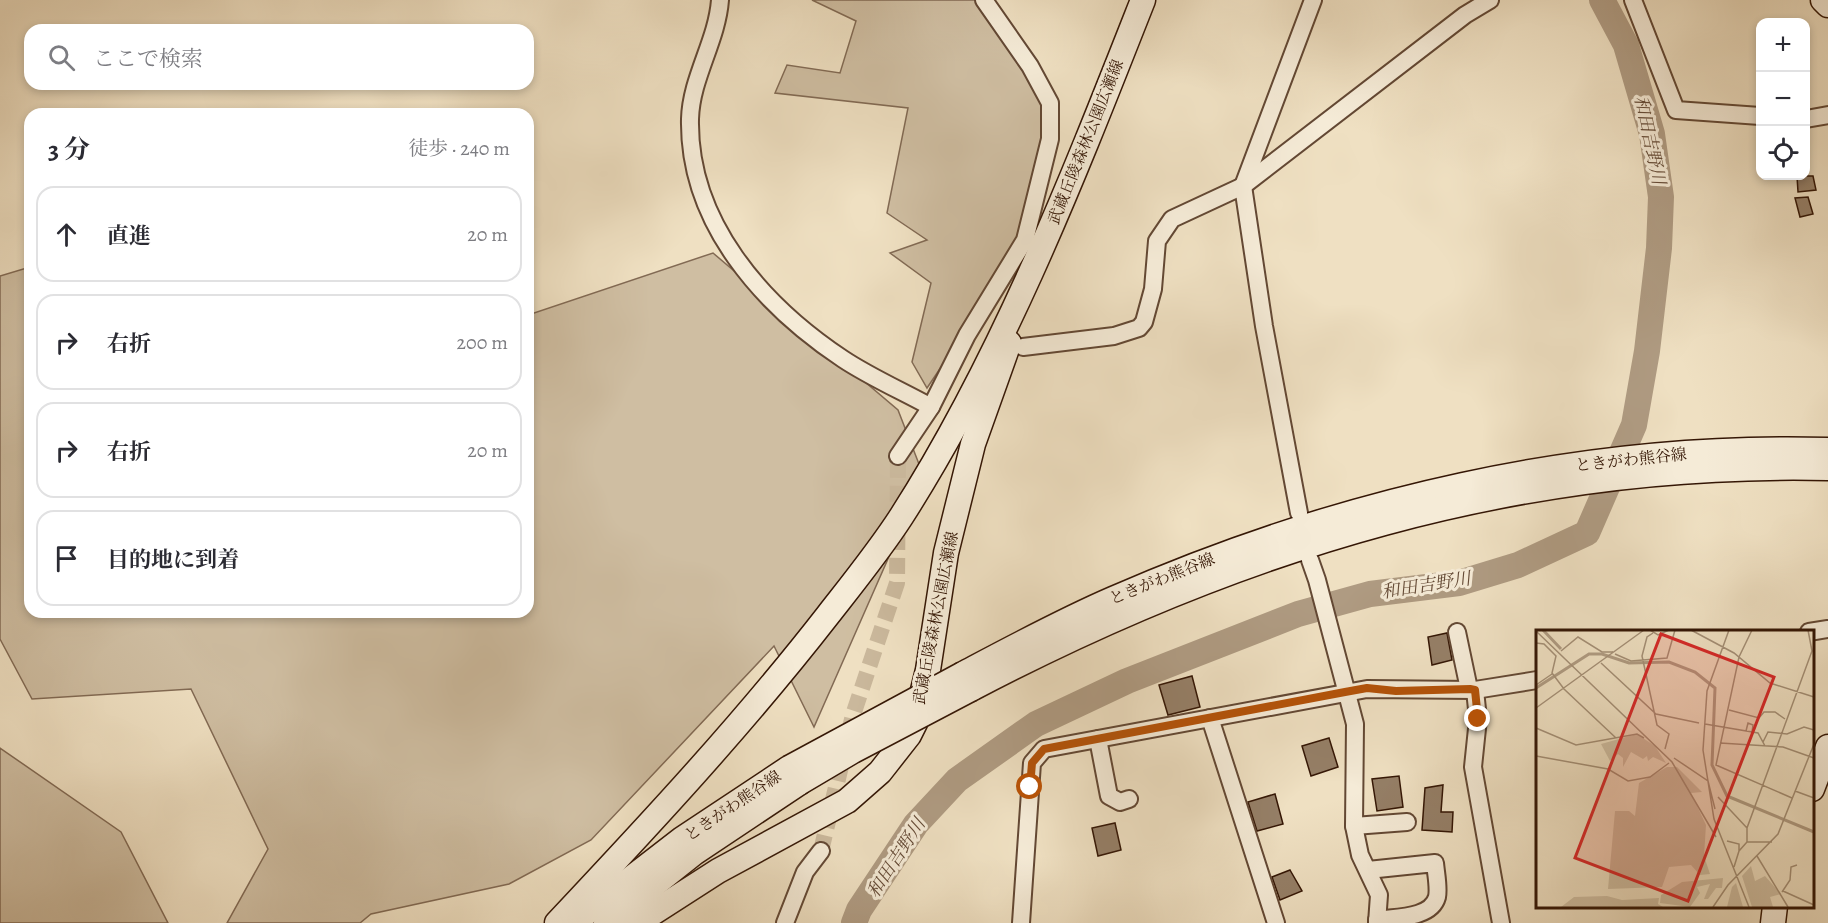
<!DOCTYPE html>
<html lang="ja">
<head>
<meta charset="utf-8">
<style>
  :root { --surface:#fff; --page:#f2f2f3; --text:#2b2b33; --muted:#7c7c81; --line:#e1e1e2 }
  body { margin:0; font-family:Alegreya,"Noto Serif JP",serif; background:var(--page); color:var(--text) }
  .controls { position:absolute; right:18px; top:18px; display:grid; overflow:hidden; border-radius:12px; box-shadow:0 3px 9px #0003 }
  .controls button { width:54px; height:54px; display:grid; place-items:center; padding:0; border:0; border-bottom:2px solid var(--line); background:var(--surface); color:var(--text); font:30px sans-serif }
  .stop { position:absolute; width:18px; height:18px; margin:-14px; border:4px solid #b45309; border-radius:50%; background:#fff }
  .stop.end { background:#b45309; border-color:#fff; box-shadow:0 2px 6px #0008 }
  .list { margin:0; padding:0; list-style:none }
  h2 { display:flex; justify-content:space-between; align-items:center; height:78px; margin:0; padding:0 24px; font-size:26px }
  h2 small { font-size:20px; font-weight:400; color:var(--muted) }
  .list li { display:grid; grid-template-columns:39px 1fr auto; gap:18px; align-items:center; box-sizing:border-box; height:96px; margin:0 12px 12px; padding:0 12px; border:2px solid var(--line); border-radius:18px }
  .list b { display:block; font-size:22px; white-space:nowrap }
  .list em { font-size:20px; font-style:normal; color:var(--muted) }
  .icon { flex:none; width:33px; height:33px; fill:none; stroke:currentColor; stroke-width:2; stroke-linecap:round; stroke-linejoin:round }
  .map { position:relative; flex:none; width:1828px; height:923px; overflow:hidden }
  .search { position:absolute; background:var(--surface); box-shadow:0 3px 9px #0003; left:24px; top:24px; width:510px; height:66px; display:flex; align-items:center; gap:15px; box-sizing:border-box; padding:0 21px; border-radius:18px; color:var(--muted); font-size:22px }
  .panel { position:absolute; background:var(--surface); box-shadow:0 3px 9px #0003; left:24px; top:108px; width:510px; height:510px; border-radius:18px }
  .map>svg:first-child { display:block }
</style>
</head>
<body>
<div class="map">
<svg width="1828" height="923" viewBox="0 0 1828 923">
  <rect width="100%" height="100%" fill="#efe0c2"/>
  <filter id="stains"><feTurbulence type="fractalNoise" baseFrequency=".00333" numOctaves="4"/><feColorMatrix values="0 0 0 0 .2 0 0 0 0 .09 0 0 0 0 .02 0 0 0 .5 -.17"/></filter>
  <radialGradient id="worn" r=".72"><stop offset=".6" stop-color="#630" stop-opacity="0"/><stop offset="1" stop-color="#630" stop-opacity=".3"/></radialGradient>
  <g fill="#cfbea2" stroke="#826a54" stroke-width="1.5">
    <polygon points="812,0 975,0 1050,103 1012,262 927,388 912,362 931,283 890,253 927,240 887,213 908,108 775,93 787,65 840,73 856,21"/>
    <polygon points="713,253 898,410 924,477 814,727 774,646 591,840 509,884 371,914 360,923 227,923 268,849 191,689 32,699 0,639 0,276 30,267 30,612 528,612 528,315"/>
    <polygon points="0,748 121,832 168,923 0,923"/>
  </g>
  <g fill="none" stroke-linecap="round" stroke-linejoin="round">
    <polyline stroke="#af9b82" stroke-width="26" points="854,923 859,910 916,824 957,780 1036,724 1127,681 1298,614 1370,594 1459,583 1518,565 1587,533 1634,425 1647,351 1659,248 1661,197 1652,134 1626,45 1602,0"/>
  </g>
  <g fill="#957f67" stroke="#341605" stroke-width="1.5">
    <polygon points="1797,176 1813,176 1816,190 1798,192"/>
    <polygon points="1808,197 1813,214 1800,217 1795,198"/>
    <polygon points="1447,633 1452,660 1432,665 1428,637"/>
    <polygon points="1192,676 1200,707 1168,715 1159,685"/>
    <polygon points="1329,738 1338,767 1311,776 1302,746"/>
    <polygon points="1399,776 1403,807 1377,811 1372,779"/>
    <polygon points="1443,785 1441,812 1453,812 1452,832 1422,830 1425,788"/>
    <polygon points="1275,794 1283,824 1257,831 1248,802"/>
    <polygon points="1115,823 1121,850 1098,856 1092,828"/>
    <polygon points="1290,870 1302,891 1280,900 1272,877"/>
  </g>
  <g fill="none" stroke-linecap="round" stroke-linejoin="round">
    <polyline stroke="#cab89c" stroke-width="16" stroke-dasharray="16 8" stroke-linecap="butt" points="821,851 853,715 897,583 898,456"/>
    <g stroke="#634834" stroke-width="20">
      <g id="street">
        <path d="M720,0C717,41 691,78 690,119C688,222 762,305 843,359C870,377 902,391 931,407"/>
        <polyline points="1633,0 1676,110 1760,116"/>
        <polyline points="1806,119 1828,115"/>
        <polyline points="1023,347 1114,336 1139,328 1144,322 1153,289 1157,241 1172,219 1243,186 1465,15 1490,0"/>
        <polyline points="898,456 931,407 967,335 1025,240 1050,139 1050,103 1030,66 984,0"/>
        <polyline points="1299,513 1264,326 1243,186 1313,0"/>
        <polyline points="1310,560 1317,580 1355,724 1354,826 1360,855 1379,895 1377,923"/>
        <polyline points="1457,632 1469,689"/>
        <polyline points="1809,632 1828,629"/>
        <polyline points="1475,690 1478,719 1473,767 1501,923"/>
        <polyline points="1210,718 1276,923"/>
        <polyline points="1098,739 1109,796 1120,802 1129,799"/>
        <polyline points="1354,826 1407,822"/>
        <path d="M1368,870L1435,863C1436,874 1439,888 1437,897C1431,919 1394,917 1377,920"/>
        <polyline points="785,923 805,872 821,851"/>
        <polyline points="1021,923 1032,763 1044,749 1367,689 1475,690 1537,680"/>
      </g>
    </g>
    <g stroke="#341605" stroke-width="27">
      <g id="secondary">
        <polyline points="1823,0 1828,5"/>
        <path d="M963,674C1012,648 1062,621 1113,599C1337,501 1582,443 1828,450"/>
        <path d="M971,689C1241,547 1520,461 1828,468"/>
        <polyline points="1812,789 1828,747"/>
        <polyline points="576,921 682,839 789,768"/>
        <path d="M557,923C651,823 744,723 828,615C853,583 879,551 901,517C1003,358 1074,175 1143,0"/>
        <polyline points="606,923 694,853 799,783"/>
        <polyline points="637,923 718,871 847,801 880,772 909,735 915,723 928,670 946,553 973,444 1009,343"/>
        <polyline points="1773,923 1775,906"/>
      </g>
    </g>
    <use href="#street" stroke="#f5ebd7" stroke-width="16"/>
    <use href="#secondary" stroke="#f5ebd7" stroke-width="24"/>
    <g stroke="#341605" stroke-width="27" stroke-linecap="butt">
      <g id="secondary-bridge">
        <polyline points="789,768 963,674"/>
        <polyline points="799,783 853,751 971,689"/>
      </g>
    </g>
    <use href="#secondary-bridge" stroke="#f5ebd7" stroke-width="24"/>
  </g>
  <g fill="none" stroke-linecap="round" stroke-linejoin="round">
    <polyline stroke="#b45309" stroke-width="8" points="1030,787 1032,763 1044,749 1345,692 1367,688 1396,691 1470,689 1475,690 1478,719"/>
  </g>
  <g text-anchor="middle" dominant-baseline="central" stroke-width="6" stroke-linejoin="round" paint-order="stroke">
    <g font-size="16" fill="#341605" stroke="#f5ebd7">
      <text transform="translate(1086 142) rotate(-68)">武蔵丘陵森林公園広瀬線</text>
      <text transform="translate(1631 460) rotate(-6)">ときがわ熊谷線</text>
      <text transform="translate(1162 579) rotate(-22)">ときがわ熊谷線</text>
      <text transform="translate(936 618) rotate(-79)">武蔵丘陵森林公園広瀬線</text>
      <text transform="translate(733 806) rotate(-34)">ときがわ熊谷線</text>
    </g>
    <g font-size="18" font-style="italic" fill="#654b37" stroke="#f5ebd7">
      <text transform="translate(1650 140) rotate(78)">和田吉野川</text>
      <text transform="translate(1426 585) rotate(-9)">和田吉野川</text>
      <text transform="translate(896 858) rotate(-57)">和田吉野川</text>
    </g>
  </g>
  <g transform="translate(1536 630)">
    <rect width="278" height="278" fill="#efe0c2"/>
    <path d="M101,104L119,116L130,133L117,127L112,131L111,126L107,129L95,122L87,137V128L82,124L74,131L65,114ZM131,137H141L166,162L155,163L170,195L168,226L174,244L164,245L155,235L133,237L126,257L72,259L79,181H93L99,186L103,153ZM215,236L219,251L229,246L245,264L234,267L237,277H216L206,246ZM187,248L186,258H180L172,269H168L174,254L161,257L164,263L154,277L124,273L125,265L146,252ZM200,253L207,277H191L196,257ZM71,266L86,270L123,268L122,274L127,277H25L38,267Z" fill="#cfbea2"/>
    <path fill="none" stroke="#af9b82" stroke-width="3" d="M7,0L25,19M0,58L53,24H66L93,33L133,32L159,42L179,58L176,135L191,166L278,202"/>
    <path fill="none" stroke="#a48f76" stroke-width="1.5" d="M114,0L122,5L133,0M155,0L198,23L234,53L278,67M193,0L171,61L167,120L178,189L213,277M216,0L203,27L180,135L256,168M0,1L136,132L180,207M117,3L111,7L106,26L121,95L133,104L129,119M0,13L8,14L20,26L16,43L28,59L80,108M25,21L42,7L66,22H77M79,24L95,31L131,28L139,0M65,33L120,84L163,93M0,55L16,44M0,78L108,0M193,80L223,88L228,82H239L249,89M169,94L222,103L229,116M0,98L40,115L101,104L108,108M210,101L212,93L217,95L216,102M227,112L232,102L251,104L268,97L278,100M184,113L247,117L278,128M0,126L72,139L92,151L114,147L133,133M138,128L172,151L179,179M259,161L278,168M182,167L211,198M191,211L203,214V221M236,212H211V198L276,21L272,0M221,226L252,277M198,237L203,221L211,212M247,261L278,275M246,262L254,250L255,237L261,235M177,277L192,255L242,204L278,114"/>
    <path fill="#d62828" fill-opacity="0.15" stroke="#d62828" stroke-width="3" d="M125,4L238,47L152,271L39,228Z"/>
    <rect width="278" height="278" fill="none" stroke="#341605" stroke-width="3"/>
  </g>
  <rect width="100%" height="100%" filter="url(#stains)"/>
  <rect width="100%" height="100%" fill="url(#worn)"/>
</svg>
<div class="controls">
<button>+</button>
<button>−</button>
<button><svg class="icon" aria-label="locate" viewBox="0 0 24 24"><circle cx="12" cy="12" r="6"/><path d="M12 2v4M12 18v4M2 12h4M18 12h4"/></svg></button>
</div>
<div class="stop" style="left:1030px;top:787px"></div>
<div class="stop end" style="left:1478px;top:719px"></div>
<div class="search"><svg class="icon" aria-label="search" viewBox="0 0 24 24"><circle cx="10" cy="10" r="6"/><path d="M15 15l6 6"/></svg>ここで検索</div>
<section class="panel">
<h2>3 分<small>徒歩 · 240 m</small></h2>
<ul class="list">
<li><svg class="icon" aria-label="ahead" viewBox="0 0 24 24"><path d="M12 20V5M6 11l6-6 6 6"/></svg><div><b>直進</b></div><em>20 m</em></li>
<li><svg class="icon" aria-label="right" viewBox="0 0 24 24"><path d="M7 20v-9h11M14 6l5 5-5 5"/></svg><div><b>右折</b></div><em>200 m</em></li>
<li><svg class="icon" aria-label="right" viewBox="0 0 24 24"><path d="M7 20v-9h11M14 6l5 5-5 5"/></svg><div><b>右折</b></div><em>20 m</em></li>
<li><svg class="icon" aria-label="arrive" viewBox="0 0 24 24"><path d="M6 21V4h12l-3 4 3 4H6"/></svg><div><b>目的地に到着</b></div></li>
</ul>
</section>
</div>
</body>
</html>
